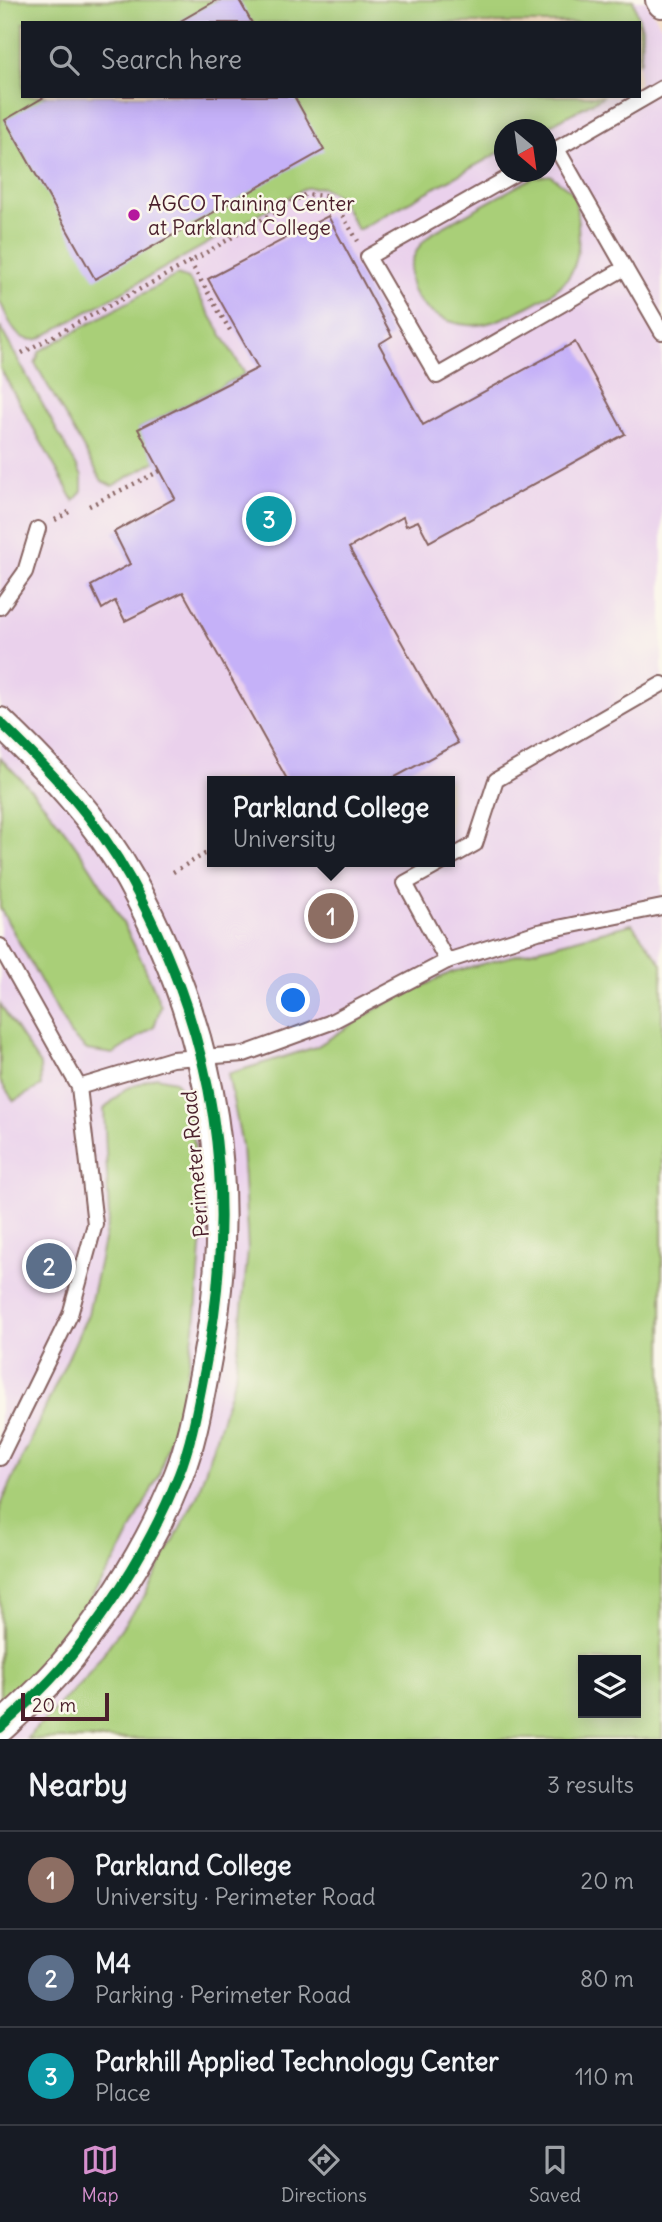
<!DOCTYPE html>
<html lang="en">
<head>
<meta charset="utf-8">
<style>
  :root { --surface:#171b24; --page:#242831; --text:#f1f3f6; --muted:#9ea1a6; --line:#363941; --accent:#d690ce }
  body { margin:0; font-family:Delius,sans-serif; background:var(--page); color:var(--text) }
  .controls { position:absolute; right:21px; bottom:21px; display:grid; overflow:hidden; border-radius:0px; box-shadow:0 4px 18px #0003 }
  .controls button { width:63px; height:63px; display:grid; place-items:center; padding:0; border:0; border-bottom:2px solid var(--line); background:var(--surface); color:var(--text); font:35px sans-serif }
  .compass { position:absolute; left:494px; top:119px; width:63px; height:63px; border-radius:50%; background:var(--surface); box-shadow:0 4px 18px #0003; rotate:151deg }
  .scale { position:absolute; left:21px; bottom:18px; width:88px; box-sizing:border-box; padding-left:7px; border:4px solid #4a1f2b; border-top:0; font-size:19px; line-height:24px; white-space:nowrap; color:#4a1f2b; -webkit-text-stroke:5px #fbf7ec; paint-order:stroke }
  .you { position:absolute; left:294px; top:1001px; width:24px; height:24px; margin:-18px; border:5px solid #fff; border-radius:50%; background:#1a73e8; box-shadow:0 0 0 10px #1a73e833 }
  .badge { display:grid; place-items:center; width:46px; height:46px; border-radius:50%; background:var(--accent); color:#fff; font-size:23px; font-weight:700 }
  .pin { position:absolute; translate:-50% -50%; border:4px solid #fff; box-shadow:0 2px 7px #0006 }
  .popup { position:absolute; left:207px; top:776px; width:248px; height:91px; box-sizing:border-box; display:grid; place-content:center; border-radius:0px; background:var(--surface); filter:drop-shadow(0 2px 5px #0005); font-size:23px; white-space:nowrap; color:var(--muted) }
  .popup b { font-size:26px; color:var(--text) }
  .popup::after { content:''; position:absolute; left:50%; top:100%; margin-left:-14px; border:14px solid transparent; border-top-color:var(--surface) }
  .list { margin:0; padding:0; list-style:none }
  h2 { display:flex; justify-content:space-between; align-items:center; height:91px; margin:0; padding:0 28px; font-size:30px }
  h2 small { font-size:23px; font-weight:400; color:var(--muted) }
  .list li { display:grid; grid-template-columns:46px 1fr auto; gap:21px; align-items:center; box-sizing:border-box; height:98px; padding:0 28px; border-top:2px solid var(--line) }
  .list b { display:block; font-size:26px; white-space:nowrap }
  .list p { margin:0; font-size:23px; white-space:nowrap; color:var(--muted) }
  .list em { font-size:23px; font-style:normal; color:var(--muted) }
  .icon { flex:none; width:38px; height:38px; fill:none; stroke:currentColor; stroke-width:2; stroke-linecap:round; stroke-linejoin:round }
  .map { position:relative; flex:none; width:662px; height:1739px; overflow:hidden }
  .search { position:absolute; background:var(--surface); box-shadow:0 4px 18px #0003; left:21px; right:21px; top:21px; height:77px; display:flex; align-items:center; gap:18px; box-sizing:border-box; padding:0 24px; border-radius:0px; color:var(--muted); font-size:26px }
  .sheet { height:385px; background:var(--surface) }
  nav { display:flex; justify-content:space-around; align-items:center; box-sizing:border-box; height:98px; border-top:2px solid var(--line); background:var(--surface); font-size:19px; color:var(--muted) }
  nav a { display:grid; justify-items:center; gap:4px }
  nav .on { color:var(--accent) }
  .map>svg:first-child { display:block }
</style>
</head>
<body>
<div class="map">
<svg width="662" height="1739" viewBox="0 0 662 1739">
  <rect width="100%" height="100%" fill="#fbf7ec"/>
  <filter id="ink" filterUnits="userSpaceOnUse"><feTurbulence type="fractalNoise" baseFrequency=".0143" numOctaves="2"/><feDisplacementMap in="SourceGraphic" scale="14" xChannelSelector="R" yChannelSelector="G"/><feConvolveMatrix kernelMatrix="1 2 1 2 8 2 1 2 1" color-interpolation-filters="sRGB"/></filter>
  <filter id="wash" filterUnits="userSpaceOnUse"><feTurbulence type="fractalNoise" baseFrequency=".00686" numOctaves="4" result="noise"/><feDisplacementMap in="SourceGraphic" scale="28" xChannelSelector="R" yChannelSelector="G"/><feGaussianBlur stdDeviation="1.57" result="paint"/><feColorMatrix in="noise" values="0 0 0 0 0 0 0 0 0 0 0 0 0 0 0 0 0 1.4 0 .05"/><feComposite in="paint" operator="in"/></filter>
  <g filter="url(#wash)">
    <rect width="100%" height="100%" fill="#f5ddc2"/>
    <path fill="#ead1ec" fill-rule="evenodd" d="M0,0H646L662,27V1739H0ZM23,23H639V96H23ZM504,130H546V172H504ZM212,781H450V862H212ZM583,1660H636V1713H583Z"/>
    <g fill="#a9cf78" stroke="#7a7752" stroke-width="2" fill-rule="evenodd">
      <path d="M0,0H633L642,28L641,61L639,63V23H23V96H604L543,129L504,130V150L358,230L339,197L322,187L305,188L39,339C14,344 10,321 0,302Z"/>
      <path d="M550,175L575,194C577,218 583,246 573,269C565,287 545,298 529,306C510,315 489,327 468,325C415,320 388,271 432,233L532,178Z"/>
      <polygon points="177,275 189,279 245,374 139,429 156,461 112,486 102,481 35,363 40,351"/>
      <polygon points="0,327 82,476 82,491 74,501 0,368"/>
      <path d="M0,758C72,826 125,915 161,1006L154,1027L113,1054L87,1050L70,1034L0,908Z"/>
      <path d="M632,924L662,964V1739H26L87,1676L145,1595L197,1496L235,1377L248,1250L242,1146L228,1074L316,1047L381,1006L452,972ZM636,1660V1713H583V1660Z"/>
      <polygon points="0,1004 40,1065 41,1086 14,1101 0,1081"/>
      <polygon points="156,1077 175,1081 187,1098 198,1167 202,1236 196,1315 185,1386 159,1475 118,1556 71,1629 17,1693 0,1707 0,1507 88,1314 109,1217 104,1109 125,1089"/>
    </g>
    <g id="blocks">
      <g fill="#c5b1f8">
        <polygon points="217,0 239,0 252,23 177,23"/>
        <polygon points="46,96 294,96 324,150 95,279 5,120"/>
        <polygon points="328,216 392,336 379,344 423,425 575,342 625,434 429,542 418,521 406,526 403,517 349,548 458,743 388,781 288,781 183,592 125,621 115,601 102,609 91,586 130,564 114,532 175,498 138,429 258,368 208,279"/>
      </g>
    </g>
  </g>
  <g filter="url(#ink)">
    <use href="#blocks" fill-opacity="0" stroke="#866260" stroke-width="2"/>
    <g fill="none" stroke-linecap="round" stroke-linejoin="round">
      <g stroke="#866260" stroke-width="18">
        <g id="lane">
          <polyline points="546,155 662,88"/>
          <polyline points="518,172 368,257 437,376 625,268 557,149"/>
          <polyline points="625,268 662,332"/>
          <polyline points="0,607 25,572 38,529"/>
          <polyline points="450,858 475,844 496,780 662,684"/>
          <polyline points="443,862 405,883 447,961"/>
          <polyline points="0,946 79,1087 95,1224 70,1315 0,1458"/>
          <polyline points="79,1087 172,1059 244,1054 329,1023 447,961 538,932 662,907"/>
        </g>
      </g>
      <g stroke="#866260" stroke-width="32">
        <g id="street">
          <polyline points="660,0 662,3"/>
          <path d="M0,722C49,769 97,819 130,879C217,1037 240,1193 205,1369C198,1404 192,1441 179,1474C154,1538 115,1601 72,1655C51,1682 25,1705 0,1728"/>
        </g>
      </g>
      <g stroke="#866260" stroke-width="4.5" stroke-dasharray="2 5" stroke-linecap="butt">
        <polyline points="190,262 231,332"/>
        <polyline points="22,353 190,262 306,194 324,196 337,207 358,241"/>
        <polyline points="89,506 160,471"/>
        <polyline points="55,520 69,512"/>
        <polyline points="173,872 205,854 212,853"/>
      </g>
      <use href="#lane" stroke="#fff" stroke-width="14"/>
      <use href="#street" stroke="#fff" stroke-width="28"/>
      <g stroke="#fbf7ec" stroke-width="15">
        <path id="cycleway" d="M0,722C49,769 97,819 130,879C217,1037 240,1193 205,1369C198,1404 192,1441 179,1474C154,1538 115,1601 72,1655C51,1682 25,1705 0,1728"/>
      </g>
      <use href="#cycleway" stroke="#00873e" stroke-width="10"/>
    </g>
  </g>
  <circle fill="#b5179e" stroke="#fbf7ec" stroke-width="2.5" cx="134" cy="215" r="7"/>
  <g text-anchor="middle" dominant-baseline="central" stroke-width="5" stroke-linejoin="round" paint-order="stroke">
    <g font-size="21" fill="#4a1f2b" stroke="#fbf7ec" text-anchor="start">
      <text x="148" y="203">AGCO Training Center<tspan x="148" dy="24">at Parkland College</tspan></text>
    </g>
    <g font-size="21" fill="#4a1f2b" stroke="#fbf7ec">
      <text transform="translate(195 1164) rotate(-95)">Perimeter Road</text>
    </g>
  </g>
</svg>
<div class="controls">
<button><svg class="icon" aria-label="layers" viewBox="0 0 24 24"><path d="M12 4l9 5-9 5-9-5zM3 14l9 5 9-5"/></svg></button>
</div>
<svg class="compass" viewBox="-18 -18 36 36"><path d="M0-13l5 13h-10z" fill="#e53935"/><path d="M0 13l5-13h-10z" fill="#9ea1a6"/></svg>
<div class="scale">20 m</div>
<div class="you"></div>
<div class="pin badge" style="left:331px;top:916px;background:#8d6e63">1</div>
<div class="popup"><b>Parkland College</b>University</div>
<div class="pin badge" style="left:49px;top:1266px;background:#5c6f8a">2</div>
<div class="pin badge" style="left:269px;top:519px;background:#0f9aa8">3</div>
<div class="search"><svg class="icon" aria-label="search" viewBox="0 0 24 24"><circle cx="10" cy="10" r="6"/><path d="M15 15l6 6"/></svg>Search here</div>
</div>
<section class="sheet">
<h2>Nearby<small>3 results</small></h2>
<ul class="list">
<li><span class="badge" style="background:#8d6e63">1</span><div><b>Parkland College</b><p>University · Perimeter Road</p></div><em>20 m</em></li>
<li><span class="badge" style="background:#5c6f8a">2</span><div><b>M4</b><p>Parking · Perimeter Road</p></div><em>80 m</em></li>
<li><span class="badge" style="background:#0f9aa8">3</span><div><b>Parkhill Applied Technology Center</b><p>Place</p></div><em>110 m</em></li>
</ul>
</section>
<nav>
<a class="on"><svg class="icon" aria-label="map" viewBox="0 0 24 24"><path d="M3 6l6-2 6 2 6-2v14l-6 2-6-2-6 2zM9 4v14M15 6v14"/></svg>Map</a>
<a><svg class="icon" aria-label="directions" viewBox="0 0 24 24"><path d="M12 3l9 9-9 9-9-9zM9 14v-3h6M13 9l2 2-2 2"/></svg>Directions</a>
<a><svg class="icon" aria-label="saved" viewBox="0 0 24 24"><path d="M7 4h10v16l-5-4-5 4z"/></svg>Saved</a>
</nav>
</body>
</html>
